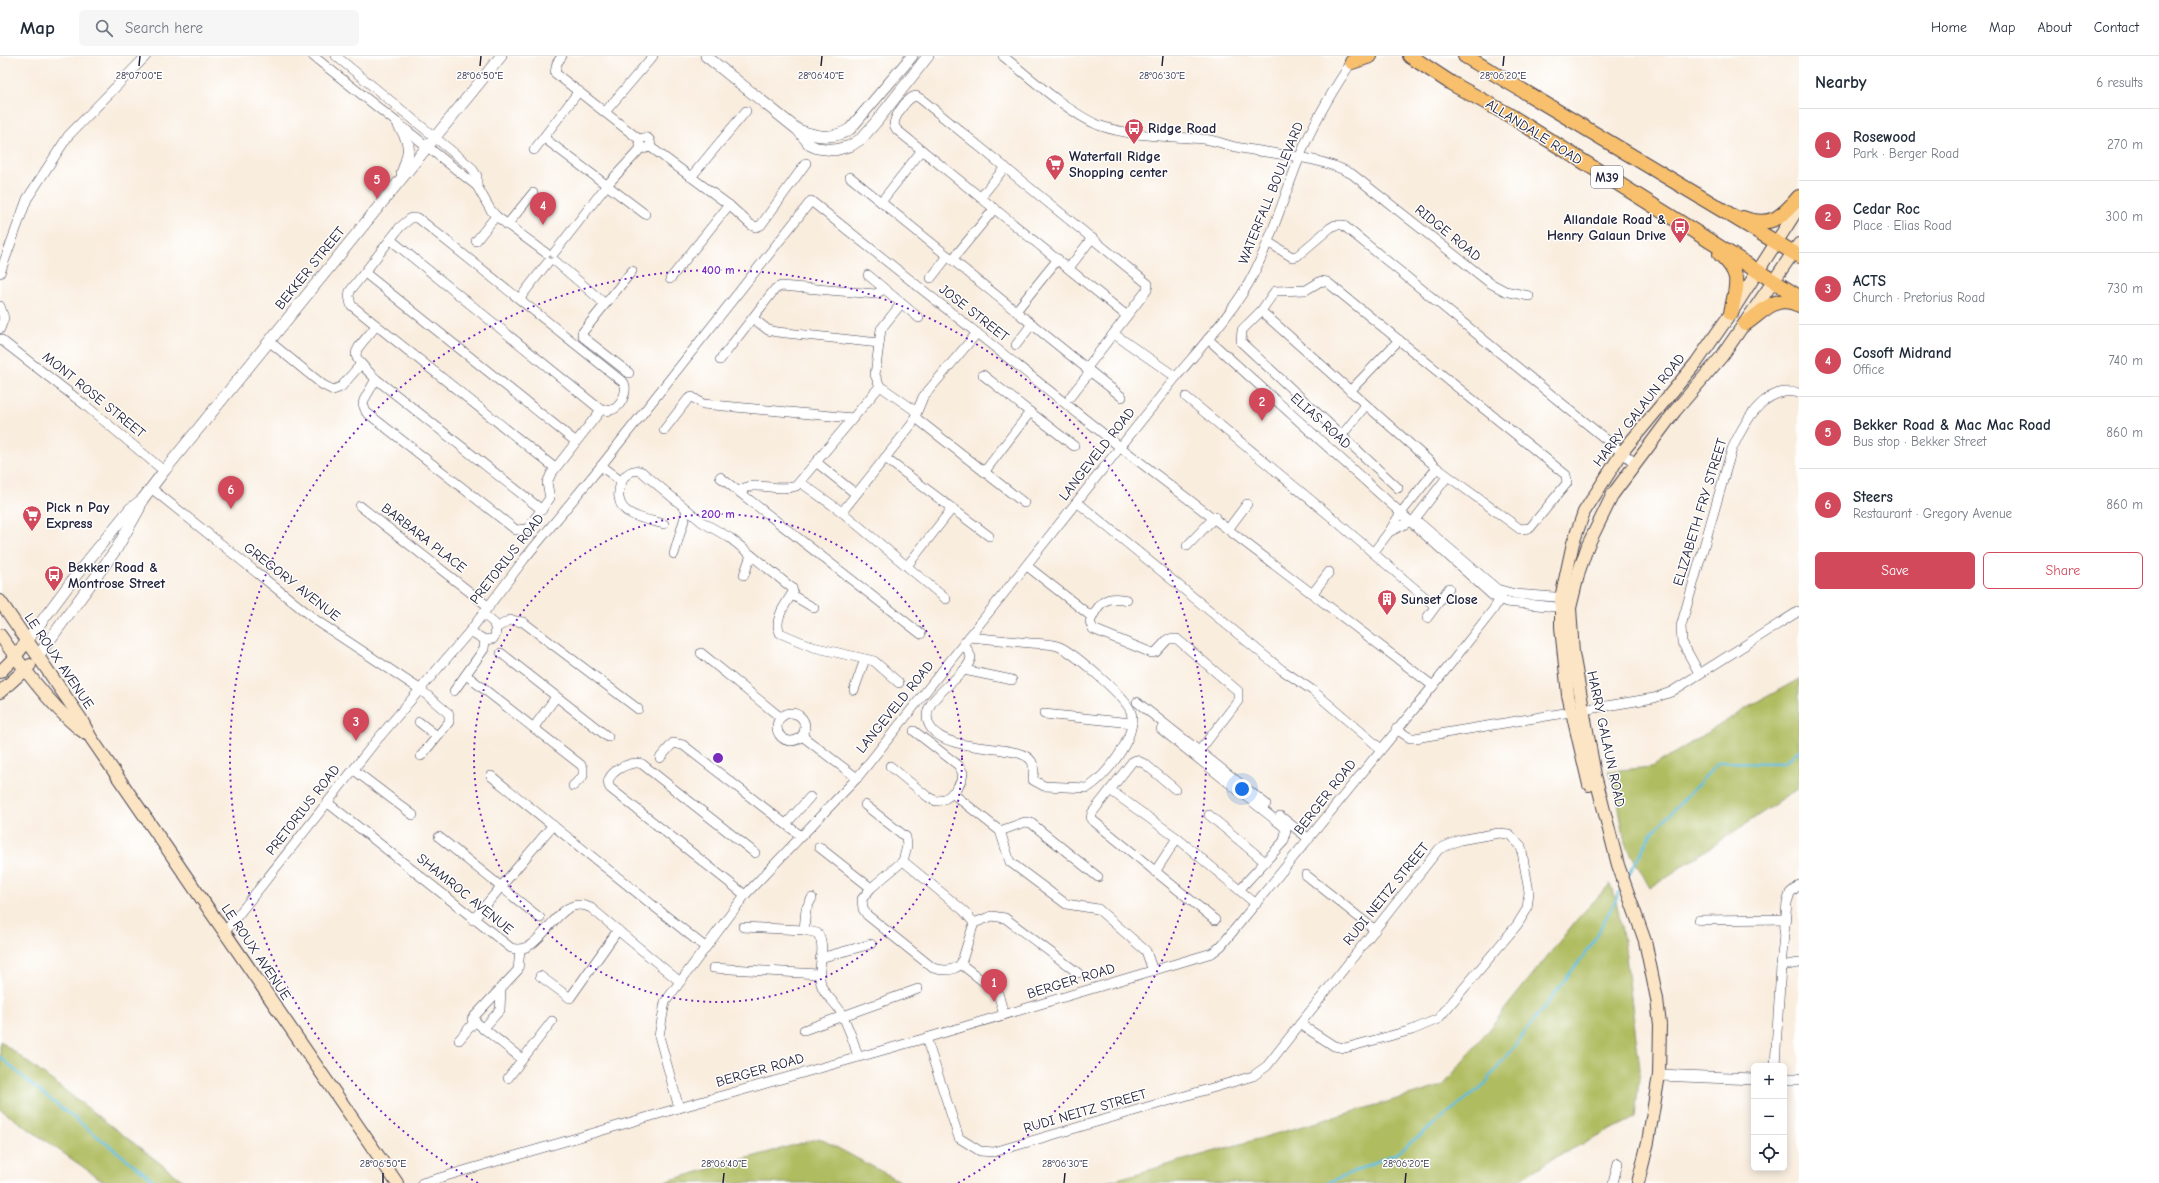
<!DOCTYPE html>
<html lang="en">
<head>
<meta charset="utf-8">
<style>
  :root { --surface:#fff; --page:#f6f6f7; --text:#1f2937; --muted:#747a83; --line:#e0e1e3; --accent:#d1495b }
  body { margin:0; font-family:"Comic Neue",sans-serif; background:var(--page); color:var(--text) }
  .controls { position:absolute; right:12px; bottom:12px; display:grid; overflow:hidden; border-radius:6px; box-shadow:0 2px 10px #0003 }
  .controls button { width:36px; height:36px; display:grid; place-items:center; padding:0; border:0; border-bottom:1px solid var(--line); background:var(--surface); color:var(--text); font:20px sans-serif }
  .you { position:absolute; left:1242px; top:733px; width:14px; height:14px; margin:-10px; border:3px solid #fff; border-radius:50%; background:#1a73e8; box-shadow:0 0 0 6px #1a73e833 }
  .badge { display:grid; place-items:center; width:26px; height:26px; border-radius:50%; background:var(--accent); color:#fff; font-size:13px; font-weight:700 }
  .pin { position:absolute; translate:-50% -33px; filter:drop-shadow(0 1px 2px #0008) }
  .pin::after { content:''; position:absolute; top:21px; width:14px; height:12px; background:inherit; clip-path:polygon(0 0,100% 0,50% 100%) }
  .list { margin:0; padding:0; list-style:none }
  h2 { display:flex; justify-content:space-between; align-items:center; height:52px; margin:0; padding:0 16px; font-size:17px }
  h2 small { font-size:13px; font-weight:400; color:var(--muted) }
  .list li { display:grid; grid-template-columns:26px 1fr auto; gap:12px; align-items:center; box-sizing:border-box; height:72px; padding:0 16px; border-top:1px solid var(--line) }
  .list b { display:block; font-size:15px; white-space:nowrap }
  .list p { margin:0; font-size:13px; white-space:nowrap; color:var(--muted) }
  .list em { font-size:13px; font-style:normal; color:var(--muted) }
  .actions { display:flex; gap:8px; padding:12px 16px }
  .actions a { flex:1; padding:9px 0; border:1px solid var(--accent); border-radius:6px; text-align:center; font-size:14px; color:var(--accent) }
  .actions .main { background:var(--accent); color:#fff }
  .icon { flex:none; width:22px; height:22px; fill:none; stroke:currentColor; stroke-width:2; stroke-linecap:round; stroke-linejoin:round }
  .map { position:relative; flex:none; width:1799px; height:1127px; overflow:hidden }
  header { display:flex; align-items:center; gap:24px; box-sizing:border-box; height:56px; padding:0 20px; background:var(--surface); border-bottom:1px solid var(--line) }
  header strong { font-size:19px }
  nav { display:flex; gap:22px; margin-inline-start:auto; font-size:14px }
  .search { width:280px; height:36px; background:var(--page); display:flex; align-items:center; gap:10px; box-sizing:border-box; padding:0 14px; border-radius:6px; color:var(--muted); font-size:15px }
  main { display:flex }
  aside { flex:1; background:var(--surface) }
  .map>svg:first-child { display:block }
</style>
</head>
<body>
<header>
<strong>Map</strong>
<div class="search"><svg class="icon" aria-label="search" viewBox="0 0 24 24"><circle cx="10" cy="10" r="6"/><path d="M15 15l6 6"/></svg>Search here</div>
<nav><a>Home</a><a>Map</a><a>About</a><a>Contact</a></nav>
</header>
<main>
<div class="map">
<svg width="1799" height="1127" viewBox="0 0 1799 1127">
  <rect width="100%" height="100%" fill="#fff"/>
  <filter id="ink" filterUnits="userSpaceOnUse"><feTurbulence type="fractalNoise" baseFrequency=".025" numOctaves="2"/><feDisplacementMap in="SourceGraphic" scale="8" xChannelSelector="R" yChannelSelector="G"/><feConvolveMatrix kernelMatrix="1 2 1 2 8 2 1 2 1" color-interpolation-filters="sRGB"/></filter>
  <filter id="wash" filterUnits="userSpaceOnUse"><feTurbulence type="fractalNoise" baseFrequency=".012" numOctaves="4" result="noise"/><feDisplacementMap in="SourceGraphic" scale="16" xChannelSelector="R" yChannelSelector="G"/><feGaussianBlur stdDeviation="0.9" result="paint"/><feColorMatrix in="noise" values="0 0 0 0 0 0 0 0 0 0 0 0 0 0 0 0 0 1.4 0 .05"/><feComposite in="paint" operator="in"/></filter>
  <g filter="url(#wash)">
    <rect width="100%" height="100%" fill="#f9edde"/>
    <g fill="#afbc5f" stroke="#686f4d">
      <polygon points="1799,623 1799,732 1650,832 1625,787 1617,740 1608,715 1652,711 1752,649"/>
      <polygon points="1610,828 1616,844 1624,885 1640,1013 1635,1062 1550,1104 1515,1127 1104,1127 1443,1030 1579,861"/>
      <polygon points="0,985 186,1127 106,1127 0,1053"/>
      <polygon points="819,1082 903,1127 660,1127"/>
    </g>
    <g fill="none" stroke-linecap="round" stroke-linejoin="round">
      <g stroke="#5dbddb" stroke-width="2.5">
        <polyline points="1627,822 1651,778 1719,706 1784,707 1799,694"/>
        <polyline points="0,1001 32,1029 157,1127"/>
        <polyline points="1327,1127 1397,1097 1485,1028 1591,890 1622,832"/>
      </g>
    </g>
  </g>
  <g filter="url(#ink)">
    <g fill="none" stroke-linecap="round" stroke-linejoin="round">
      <g stroke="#424053" stroke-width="10">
        <g id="minor">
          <polyline points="313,0 477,130 490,153 496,160 546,197"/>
          <polyline points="336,0 471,111 477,120 477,130"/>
          <polyline points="562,0 557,7 555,17 640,84"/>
          <path d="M1003,0C1028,20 1069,57 1098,69C1131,81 1169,80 1203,83C1216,84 1228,90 1241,92C1278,99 1319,100 1352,118L1490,227L1505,235L1529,240"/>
          <polyline points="605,56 653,0"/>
          <circle cx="645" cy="87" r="5.5"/>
          <polyline points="544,82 645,158"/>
          <polyline points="649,90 729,149 751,169 756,171 761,169 806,107"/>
          <polyline points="534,94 579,35"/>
          <polyline points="691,121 746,55"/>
          <polyline points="850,121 1122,341"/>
          <polyline points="981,141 1005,111"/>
          <polyline points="881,146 922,94"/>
          <polyline points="507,169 533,137"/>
          <path d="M391,184L601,354C604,354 608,355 611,354C621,352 628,335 624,327L418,162H411L400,171L350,235L349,240L351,249L555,412"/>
          <polyline points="476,185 496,160"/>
          <polyline points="1268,186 1292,201 1297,200 1330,172 1335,169 1343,169 1635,407"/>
          <polyline points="554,197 607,129 642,91"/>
          <polyline points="952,204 995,152"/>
          <polyline points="555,205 604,247"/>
          <polyline points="1069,212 1092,182"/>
          <polyline points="0,217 27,143 68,80 146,0"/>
          <polyline points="365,217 575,385"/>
          <polyline points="868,219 919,262"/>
          <polyline points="931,222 948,200"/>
          <polyline points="670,223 729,149"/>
          <polygon points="1321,225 1327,226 1566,419 1567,427 1530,472 1520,473 1437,412 1261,255 1275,235 1306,234"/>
          <polyline points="520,242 548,206"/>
          <polyline points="901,248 881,273 875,319 880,330 917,356"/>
          <polyline points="0,250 4,262 0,273"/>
          <polyline points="1016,255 1058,203"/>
          <polyline points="1261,255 1242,274 1241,286 1398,432"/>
          <polyline points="754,263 768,274 777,276 879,287"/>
          <path d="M376,270C352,300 347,295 376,323L542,454"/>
          <polyline points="1114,278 1176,321"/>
          <polyline points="0,283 85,349 164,415"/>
          <polyline points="1208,283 1493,540 1506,546 1566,552"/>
          <polyline points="270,286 323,329 333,334 341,331 361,308"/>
          <polyline points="1016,289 1032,268"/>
          <polyline points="720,304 775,233 781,230 864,237 876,238 884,233"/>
          <path d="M1086,313L1147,234L1148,228L921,43L916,40C907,41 894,61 894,69L897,74L1127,260"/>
          <polyline points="629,317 583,281 582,277 632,215"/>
          <polyline points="983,319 1030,356"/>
          <polyline points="376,323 364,344 363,348 366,356 516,474 527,473 550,442 547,427 551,418 601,354"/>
          <polyline points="1350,335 1399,284"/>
          <polyline points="1070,341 1090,316"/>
          <polyline points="1186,341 1329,459 1435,550"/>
          <polyline points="916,362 1024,447"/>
          <polyline points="664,374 688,343 692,341 703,348 853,362"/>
          <polyline points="1342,379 1366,349"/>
          <polyline points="885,402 989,480"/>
          <polyline points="816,406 856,438"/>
          <polyline points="601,410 622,426"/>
          <polyline points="985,415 1030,356 1074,390"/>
          <polyline points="720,421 921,578"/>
          <polyline points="800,426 842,456 946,543"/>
          <polyline points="151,432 317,565 421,634 449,658 449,666 421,700"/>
          <path d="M739,435C756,423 777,437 796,430L880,330"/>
          <polyline points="1077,446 1282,614 1312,634 1381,693"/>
          <polyline points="360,450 489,551"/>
          <polyline points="842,456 912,368 923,341 977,277"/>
          <polyline points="1417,465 1497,533 1515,538 1568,542"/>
          <path d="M664,468C653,465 638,463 628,456C608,443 624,407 642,416L702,466L730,482L792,532L793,536C786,548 773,563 780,577L813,591L874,605L899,627"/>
          <polyline points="1229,472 1247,448"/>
          <polyline points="1389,476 1415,463 1447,421"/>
          <polyline points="1187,490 1215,461"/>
          <polyline points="1373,497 1389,476 1400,458 1437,412"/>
          <polyline points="674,498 687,454"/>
          <polyline points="907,510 951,454"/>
          <polyline points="1027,510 1092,561"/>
          <polyline points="744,519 751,499"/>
          <polyline points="1313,537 1329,516"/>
          <polyline points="792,539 814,552"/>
          <path d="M1127,544C1105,539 1099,546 1090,566L1093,573L1152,597L1156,596L1168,583H1177L1238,635V645L1200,694"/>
          <polyline points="1427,562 1449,532"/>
          <polyline points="496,572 510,564 523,566 638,653"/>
          <polyline points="470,575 485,584 493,583 496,578 494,567 483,558"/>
          <path d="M964,587L971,601C968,623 912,644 931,672C949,699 1022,686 1032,706C1035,711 1033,719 1033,724L1044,730L1087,732C1106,721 1138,680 1131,656C1127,642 1075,598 1060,591C1051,587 1040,588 1030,587C1010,585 990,583 969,581"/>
          <polyline points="501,597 608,681"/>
          <polyline points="701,597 780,661"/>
          <polyline points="964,614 1012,624"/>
          <path d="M1699,617L1682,586L1681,570L1732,393C1744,367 1764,328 1799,337"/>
          <polyline points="466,619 581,709 583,712 583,720 573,730"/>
          <polyline points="854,634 865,603"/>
          <polyline points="454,635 484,593 485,584"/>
          <polyline points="1137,646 1266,748"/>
          <circle cx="791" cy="671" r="14"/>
          <polyline points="1044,658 1132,667"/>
          <polyline points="419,666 437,680"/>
          <polyline points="534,671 556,641"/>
          <polyline points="1161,673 1283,770 1286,774 1284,785 1240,833"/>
          <polyline points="1396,673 1410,682 1415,682 1654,642 1671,636 1799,555"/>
          <polyline points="802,680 857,722"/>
          <polyline points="660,702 673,687 683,689 801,780"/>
          <path d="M890,710L928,741L936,745C949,745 962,729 963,717L958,709L914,675"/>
          <polyline points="354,714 413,759"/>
          <polyline points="491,720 705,891"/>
          <polyline points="1175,733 1145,708 1136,704 1132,706 1092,757 1091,763 1215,864"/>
          <polyline points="1110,734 1177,782 1256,848"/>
          <polyline points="952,737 1000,775 1010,806 1066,848 1098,853 1146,895 1153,915"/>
          <path d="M328,747L511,892C544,902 556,834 591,852L679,925"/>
          <polyline points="865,749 906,781 907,790 903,805"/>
          <polyline points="1209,759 1265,806"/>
          <polyline points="1280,760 1309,783"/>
          <polyline points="786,768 810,741"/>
          <polyline points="1000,775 1025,766 1031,767 1098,821"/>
          <polygon points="1499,777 1509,778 1521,790 1529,836 1527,853 1517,869 1438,963 1412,974 1345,992 1334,990 1300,968 1439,793 1460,784"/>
          <polyline points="439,781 540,862"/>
          <polyline points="819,791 871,832"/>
          <polyline points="1155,816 1177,782"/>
          <polyline points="1306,819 1375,874"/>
          <path d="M745,839L610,732C601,719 630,703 642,708L755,797"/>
          <polyline points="473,864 553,769"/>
          <polyline points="1699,864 1786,863"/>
          <path d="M974,867L964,855L903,805L871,832L862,843L863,853L867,859L933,912C943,915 953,916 961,908L974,867L992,860L1005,862L1078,917"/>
          <path d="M743,871L804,874L817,877C828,890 816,913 821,928C824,940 835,945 840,955C848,970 854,986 858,1001"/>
          <polyline points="804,874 806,853 812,842"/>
          <polyline points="224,877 376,685 470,575 525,502 601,410 811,145 1120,391 1433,630"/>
          <polyline points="520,894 518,914 472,963 522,1003"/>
          <polyline points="820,902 871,888"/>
          <polyline points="961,908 998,937 1004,959"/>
          <polyline points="1781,910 1799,907"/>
          <polyline points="713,912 819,918"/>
          <polyline points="540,920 570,942 618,874"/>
          <polyline points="483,973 500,954 501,931"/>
          <polyline points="804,974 918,933"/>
          <polyline points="926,982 959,1082 980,1095 994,1096 1253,1020 1267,1010 1300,968"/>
          <polyline points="459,984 475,965"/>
          <polyline points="1775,1010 1781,910 1787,847 1790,837 1799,829"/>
          <polyline points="508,1022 552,965"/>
          <path d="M679,1052L659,980L665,946L745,839L857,722L1176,321C1201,291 1237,252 1254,217C1275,175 1287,130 1305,88C1319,57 1336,29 1355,1"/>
          <polyline points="422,1127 679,1052 926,982 1212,897 1221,890 1433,630 1493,554 1504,536"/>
          <polyline points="1613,1127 1618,1107"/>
        </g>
      </g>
      <g stroke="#424053" stroke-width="12">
        <g id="tertiary">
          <polyline points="706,0 798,74 810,89 817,92 835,94 850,90 861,83 876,66 928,0"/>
          <path d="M399,70C412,88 410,96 402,117"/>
          <path d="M798,74C817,81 832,84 850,73L912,0"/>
          <polyline points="27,585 77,518 130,453 142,444"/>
          <polyline points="38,600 117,492 139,453 142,444 164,415 501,0"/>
          <polyline points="1659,1019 1754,1023"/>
          <polyline points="1784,1023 1799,1023"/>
        </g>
      </g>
      <g stroke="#424053" stroke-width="14">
        <g id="secondary">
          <polyline points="0,545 81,663 91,682 397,1127"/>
          <path d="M0,579C22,611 54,655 86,678"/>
          <polyline points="0,616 15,601 27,585"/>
          <polyline points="0,636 30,609"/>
          <polyline points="1589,729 1568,639 1561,571 1561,542 1573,487 1584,456 1623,395 1696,307 1731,257 1799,151"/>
          <polyline points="1638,1127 1648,1086 1659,1019 1660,969 1657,943 1645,885 1618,809 1595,719 1573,597 1570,552 1579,515 1588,489 1613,438 1675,355 1722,300 1799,188"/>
        </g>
      </g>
      <g stroke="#424053" stroke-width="16">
        <g id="primary">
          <polyline points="1410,0 1451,27 1509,59 1799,241"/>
          <polyline points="1465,0 1799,200"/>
          <polyline points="1352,6 1370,0"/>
          <path d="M1743,162C1771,172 1782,161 1799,141"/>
          <path d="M1720,198C1744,220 1736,229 1731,257"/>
          <path d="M1745,268C1763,256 1776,237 1799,249"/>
        </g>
      </g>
      <use href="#minor" stroke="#fff" stroke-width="9"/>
      <use href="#tertiary" stroke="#fff" stroke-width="11"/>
      <use href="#secondary" stroke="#fce5c4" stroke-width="12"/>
      <use href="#primary" stroke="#f8bf6c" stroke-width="14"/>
    </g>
  </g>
  <path fill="none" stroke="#22223b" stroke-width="1.5" d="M139,10L140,0M480,10L481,0M821,10L822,0M1162,10L1163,0M1503,10L1504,0M383,1127V1117M723,1127L724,1117M1064,1127L1065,1117M1405,1127L1406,1117"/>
  <g fill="none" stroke="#7b2cbf" stroke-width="2" stroke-dasharray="2 4">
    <circle cx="718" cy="702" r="244"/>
    <path d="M478 1127A488 488 0 1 1 958 1127"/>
  </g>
  <defs>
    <g id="bus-pin" transform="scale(1)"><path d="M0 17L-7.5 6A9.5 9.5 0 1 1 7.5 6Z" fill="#d1495b" stroke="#fff"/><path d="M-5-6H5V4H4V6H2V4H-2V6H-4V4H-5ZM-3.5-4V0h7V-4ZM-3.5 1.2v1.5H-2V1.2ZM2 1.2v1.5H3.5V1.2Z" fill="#fff"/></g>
    <g id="supermarket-pin" transform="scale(1)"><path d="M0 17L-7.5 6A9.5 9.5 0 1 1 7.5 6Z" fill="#d1495b" stroke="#fff"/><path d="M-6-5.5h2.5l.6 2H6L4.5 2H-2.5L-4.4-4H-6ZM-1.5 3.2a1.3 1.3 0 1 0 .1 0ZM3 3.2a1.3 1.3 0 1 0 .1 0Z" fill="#fff"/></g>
    <g id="building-pin" transform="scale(1)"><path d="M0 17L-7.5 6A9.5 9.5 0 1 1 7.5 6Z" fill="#d1495b" stroke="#fff"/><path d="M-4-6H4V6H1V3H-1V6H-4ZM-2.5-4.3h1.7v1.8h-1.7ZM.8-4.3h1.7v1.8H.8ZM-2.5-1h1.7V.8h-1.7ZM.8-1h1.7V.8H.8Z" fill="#fff"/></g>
  </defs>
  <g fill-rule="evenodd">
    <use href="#bus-pin" x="1134" y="72"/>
    <use href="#supermarket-pin" x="1055" y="108"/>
    <use href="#bus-pin" x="1680" y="171"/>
    <use href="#supermarket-pin" x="32" y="459"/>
    <use href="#bus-pin" x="54" y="519"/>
    <use href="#building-pin" x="1387" y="543"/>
  </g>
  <g text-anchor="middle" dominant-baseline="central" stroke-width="3" stroke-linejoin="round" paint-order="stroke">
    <rect fill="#fff" stroke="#646476" stroke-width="1" x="1591" y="110" width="32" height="22" rx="3"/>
    <g font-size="13" font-weight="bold" fill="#22223b">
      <text x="1607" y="121">M39</text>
    </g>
    <g font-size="14" font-weight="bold" fill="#22223b" stroke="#fff" text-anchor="start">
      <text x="1148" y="72">Ridge Road</text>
      <text x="1069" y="100">Waterfall Ridge<tspan x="1069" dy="16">Shopping center</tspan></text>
      <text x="1666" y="163" text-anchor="end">Allandale Road &amp;<tspan x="1666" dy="16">Henry Galaun Drive</tspan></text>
      <text x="46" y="451">Pick n Pay<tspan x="46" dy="16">Express</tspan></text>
      <text x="68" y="511">Bekker Road &amp;<tspan x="68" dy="16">Montrose Street</tspan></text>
      <text x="1401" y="543">Sunset Close</text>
    </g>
    <g font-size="14" fill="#22223b" stroke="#fff">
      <text transform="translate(1534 76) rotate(32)">ALLANDALE ROAD</text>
      <text transform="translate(1271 137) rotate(-68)">WATERFALL BOULEVARD</text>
      <text transform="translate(1448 177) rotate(39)">RIDGE ROAD</text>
      <text transform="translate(310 212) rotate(-51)">BEKKER STREET</text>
      <text transform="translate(974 257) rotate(38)">JOSE STREET</text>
      <text transform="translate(94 339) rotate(39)">MONT ROSE STREET</text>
      <text transform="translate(1639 354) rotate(-52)">HARRY GALAUN ROAD</text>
      <text transform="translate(1321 365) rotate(42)">ELIAS ROAD</text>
      <text transform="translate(1097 398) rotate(-52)">LANGEVELD ROAD</text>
      <text transform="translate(1700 456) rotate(-73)">ELIZABETH FRY STREET</text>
      <text transform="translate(424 482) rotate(38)">BARBARA PLACE</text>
      <text transform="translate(507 503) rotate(-52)">PRETORIUS ROAD</text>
      <text transform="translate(292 526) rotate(38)">GREGORY AVENUE</text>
      <text transform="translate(59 605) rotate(56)">LE ROUX AVENUE</text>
      <text transform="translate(895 651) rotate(-51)">LANGEVELD ROAD</text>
      <text transform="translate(1606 683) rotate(78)">HARRY GALAUN ROAD</text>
      <text transform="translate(1325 741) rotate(-52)">BERGER ROAD</text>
      <text transform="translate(303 754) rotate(-52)">PRETORIUS ROAD</text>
      <text transform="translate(465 838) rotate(39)">SHAMROC AVENUE</text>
      <text transform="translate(1386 838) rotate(-51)">RUDI NEITZ STREET</text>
      <text transform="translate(256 896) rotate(56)">LE ROUX AVENUE</text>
      <text transform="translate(1071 925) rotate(-17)">BERGER ROAD</text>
      <text transform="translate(760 1014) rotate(-16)">BERGER ROAD</text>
      <text transform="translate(1085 1055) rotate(-16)">RUDI NEITZ STREET</text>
    </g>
  </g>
  <g font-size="10" text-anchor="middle" fill="#22223b" stroke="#fff" stroke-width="3" stroke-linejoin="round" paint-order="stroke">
    <text x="139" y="23">28°07'00"E</text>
    <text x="480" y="23">28°06'50"E</text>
    <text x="821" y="23">28°06'40"E</text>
    <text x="1162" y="23">28°06'30"E</text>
    <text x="1503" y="23">28°06'20"E</text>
    <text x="383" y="1111">28°06'50"E</text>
    <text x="724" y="1111">28°06'40"E</text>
    <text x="1065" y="1111">28°06'30"E</text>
    <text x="1406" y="1111">28°06'20"E</text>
  </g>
  <circle cx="718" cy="702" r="6" fill="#7b2cbf" stroke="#fff" stroke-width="2"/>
  <g font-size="12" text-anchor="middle" font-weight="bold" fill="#7b2cbf" stroke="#fff" stroke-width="3" stroke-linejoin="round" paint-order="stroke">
    <text x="718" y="218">400 m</text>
    <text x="718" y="462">200 m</text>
  </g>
</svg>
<div class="controls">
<button>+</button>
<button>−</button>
<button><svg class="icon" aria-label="locate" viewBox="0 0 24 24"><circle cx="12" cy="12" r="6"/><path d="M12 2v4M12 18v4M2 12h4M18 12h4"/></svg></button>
</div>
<div class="you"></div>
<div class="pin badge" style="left:994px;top:946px">1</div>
<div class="pin badge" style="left:1262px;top:365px">2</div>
<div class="pin badge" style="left:356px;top:685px">3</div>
<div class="pin badge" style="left:543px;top:169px">4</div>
<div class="pin badge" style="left:377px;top:143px">5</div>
<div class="pin badge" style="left:231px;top:453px">6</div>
</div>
<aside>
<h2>Nearby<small>6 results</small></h2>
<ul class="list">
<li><span class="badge">1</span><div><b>Rosewood</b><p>Park · Berger Road</p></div><em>270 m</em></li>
<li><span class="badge">2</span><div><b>Cedar Roc</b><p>Place · Elias Road</p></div><em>300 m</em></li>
<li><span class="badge">3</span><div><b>ACTS</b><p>Church · Pretorius Road</p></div><em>730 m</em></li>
<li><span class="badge">4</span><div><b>Cosoft Midrand</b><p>Office</p></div><em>740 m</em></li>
<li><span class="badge">5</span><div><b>Bekker Road &amp; Mac Mac Road</b><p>Bus stop · Bekker Street</p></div><em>860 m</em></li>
<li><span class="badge">6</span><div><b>Steers</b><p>Restaurant · Gregory Avenue</p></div><em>860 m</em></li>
</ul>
<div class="actions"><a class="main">Save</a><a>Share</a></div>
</aside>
</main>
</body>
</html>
